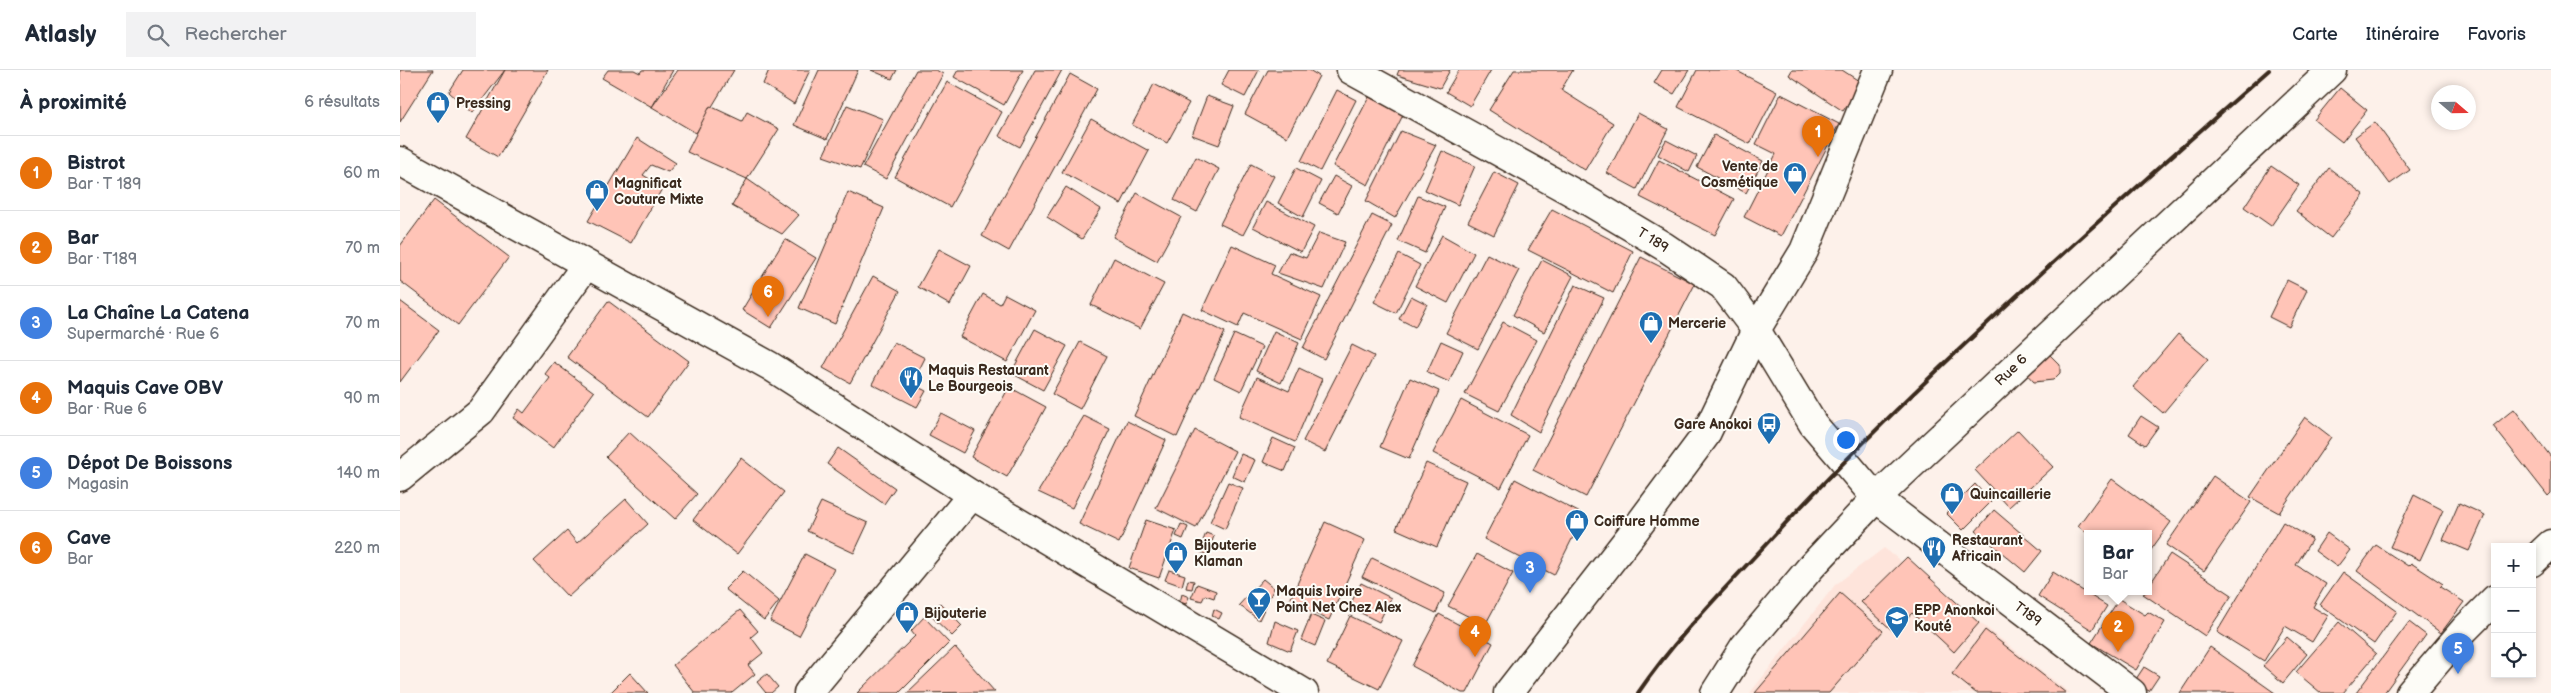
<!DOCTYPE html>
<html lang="fr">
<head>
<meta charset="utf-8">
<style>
  :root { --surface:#fff; --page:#f2f2f3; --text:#1f2937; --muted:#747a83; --line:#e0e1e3; --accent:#1f6fb2 }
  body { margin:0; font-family:"Balsamiq Sans",sans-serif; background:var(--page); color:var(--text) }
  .controls { position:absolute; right:15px; bottom:15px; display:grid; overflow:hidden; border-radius:0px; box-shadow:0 2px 8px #0003 }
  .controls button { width:45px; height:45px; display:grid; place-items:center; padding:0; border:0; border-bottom:1px solid var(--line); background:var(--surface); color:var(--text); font:25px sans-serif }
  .compass { position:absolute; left:2031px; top:15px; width:45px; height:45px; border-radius:50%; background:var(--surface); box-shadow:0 2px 8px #0003; rotate:110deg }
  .you { position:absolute; left:1445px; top:369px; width:18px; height:18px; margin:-12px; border:4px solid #fff; border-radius:50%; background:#1a73e8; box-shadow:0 0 0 8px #1a73e833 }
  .badge { display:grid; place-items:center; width:32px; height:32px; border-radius:50%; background:var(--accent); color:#fff; font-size:16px; font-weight:700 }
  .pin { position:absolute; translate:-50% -41px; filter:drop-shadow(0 1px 2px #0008) }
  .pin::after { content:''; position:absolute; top:26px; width:18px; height:15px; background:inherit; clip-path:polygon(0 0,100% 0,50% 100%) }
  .popup { position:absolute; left:1684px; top:460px; width:68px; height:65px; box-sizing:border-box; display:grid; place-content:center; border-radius:0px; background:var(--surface); filter:drop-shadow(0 1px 4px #0005); font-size:16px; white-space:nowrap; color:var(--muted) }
  .popup b { font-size:19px; color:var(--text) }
  .popup::after { content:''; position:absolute; left:50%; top:100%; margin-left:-10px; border:10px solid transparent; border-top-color:var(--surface) }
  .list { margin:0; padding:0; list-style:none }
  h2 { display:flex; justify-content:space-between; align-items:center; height:65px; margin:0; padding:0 20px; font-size:21px }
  h2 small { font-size:16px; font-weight:400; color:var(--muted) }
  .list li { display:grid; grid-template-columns:32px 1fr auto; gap:15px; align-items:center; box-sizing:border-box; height:75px; padding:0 20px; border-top:1px solid var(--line) }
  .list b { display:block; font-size:19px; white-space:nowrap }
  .list p { margin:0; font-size:16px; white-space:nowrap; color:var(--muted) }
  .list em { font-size:16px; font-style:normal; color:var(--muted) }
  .icon { flex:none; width:28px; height:28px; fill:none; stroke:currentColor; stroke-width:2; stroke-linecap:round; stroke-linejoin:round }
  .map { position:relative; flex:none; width:2151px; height:623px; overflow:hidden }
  header { display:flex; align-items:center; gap:30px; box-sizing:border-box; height:70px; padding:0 25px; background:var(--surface); border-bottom:1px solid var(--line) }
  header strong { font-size:24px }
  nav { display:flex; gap:28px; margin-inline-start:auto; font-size:18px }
  .search { width:350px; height:45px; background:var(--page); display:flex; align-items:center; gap:12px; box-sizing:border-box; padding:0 18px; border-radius:0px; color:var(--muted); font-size:19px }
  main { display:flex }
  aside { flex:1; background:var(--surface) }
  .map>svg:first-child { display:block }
</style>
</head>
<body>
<header>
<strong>Atlasly</strong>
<div class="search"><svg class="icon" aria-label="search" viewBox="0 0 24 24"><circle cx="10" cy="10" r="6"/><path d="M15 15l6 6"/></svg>Rechercher</div>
<nav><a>Carte</a><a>Itinéraire</a><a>Favoris</a></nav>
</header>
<main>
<aside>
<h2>À proximité<small>6 résultats</small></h2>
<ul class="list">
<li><span class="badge" style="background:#e8710a">1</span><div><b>Bistrot</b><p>Bar · T 189</p></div><em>60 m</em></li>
<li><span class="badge" style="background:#e8710a">2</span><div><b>Bar</b><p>Bar · T189</p></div><em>70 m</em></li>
<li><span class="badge" style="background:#3f7fe0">3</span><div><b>La Chaîne La Catena</b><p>Supermarché · Rue 6</p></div><em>70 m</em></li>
<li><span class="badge" style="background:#e8710a">4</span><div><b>Maquis Cave OBV</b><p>Bar · Rue 6</p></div><em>90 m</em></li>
<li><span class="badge" style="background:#3f7fe0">5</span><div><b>Dépot De Boissons</b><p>Magasin</p></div><em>140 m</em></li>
<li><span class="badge" style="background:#e8710a">6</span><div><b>Cave</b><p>Bar</p></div><em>220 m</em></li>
</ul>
</aside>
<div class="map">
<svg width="2151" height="623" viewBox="0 0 2151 623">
  <rect width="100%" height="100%" fill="#fdf1ea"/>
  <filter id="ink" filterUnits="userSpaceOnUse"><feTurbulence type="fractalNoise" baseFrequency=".02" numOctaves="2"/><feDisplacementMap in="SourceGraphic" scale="10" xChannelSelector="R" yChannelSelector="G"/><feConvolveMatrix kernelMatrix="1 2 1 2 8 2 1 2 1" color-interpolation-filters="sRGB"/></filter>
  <g filter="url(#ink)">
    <polygon fill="#fee4db" points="1484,478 1670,623 1350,623 1435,515"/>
    <g fill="#ffc4b7" stroke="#3b2a1e">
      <polygon points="0,0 33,0 0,52"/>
      <polygon points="63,0 105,0 72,43 49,22"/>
      <polygon points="105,0 148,0 98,87 66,69"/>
      <polygon points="208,0 234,0 240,3 242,0 273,0 252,37 202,8"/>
      <polygon points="278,0 334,0 296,63 252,37"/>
      <polygon points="369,0 410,0 394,34 363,14"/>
      <polygon points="419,0 458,0 427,69 394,55"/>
      <polygon points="471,0 497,0 492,9"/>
      <polygon points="516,0 536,0 543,4 486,109 463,97"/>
      <polygon points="558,0 623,0 604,35 554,7"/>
      <polygon points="635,0 662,0 620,77 599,66"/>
      <polygon points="829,0 859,0 845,27 821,15"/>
      <polygon points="868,0 909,0 919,6 887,67 845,44"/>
      <polygon points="999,0 1050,0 1040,18 997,5"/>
      <polygon points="1059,0 1091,0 1070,36 1046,22"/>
      <polygon points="1114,0 1173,0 1161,20 1213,53 1185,100 1089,40"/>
      <polygon points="1262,0 1289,0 1274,24 1254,13"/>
      <polygon points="1297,0 1335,0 1377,22 1350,74 1278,37"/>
      <polygon points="1392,0 1442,0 1462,13 1443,41 1389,5"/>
      <polygon points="670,4 697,19 609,181 582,166"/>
      <polygon points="547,12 602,42 550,137 495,107"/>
      <polygon points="754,14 789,33 767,73 732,55"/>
      <polygon points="1940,18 1967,40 1942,72 1914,50"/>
      <polygon points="937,20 956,30 920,101 901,91"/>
      <polygon points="1381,24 1439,54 1381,166 1344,147 1376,84 1356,74"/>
      <polygon points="807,26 834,36 819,75 792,65"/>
      <polygon points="969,27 1003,45 968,115 933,96"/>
      <polygon points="447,35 483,49 460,99 423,86"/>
      <polygon points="310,36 342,51 347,42 379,59 347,109 287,82"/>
      <polygon points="1238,43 1268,59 1237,119 1207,103"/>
      <polygon points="691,49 749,81 721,134 662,102"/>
      <polygon points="1975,52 2010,100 1990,114 1955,67"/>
      <polygon points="1001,61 1036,75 995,148 966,131"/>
      <polygon points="1314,65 1363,91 1346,123 1297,97"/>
      <polygon points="237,68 276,93 268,102 251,95 243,105 263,117 231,173 188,151"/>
      <polygon points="1266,70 1297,86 1289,102 1258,85"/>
      <polygon points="1042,81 1075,96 1058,135 1025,120"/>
      <polygon points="796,87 819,99 797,142 774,130"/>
      <polygon points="1259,90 1334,129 1315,165 1240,127"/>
      <polygon points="851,94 874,106 843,165 820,154"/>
      <polygon points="1871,96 1899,115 1871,156 1844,137"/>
      <polygon points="896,98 921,111 903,147 878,133"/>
      <polygon points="1929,98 1964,125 1931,168 1896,141"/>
      <polygon points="1094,102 1119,115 1094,165 1068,152"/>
      <polygon points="934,106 952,116 938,143 919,133"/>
      <polygon points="347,109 399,145 382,164 332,136"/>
      <polygon points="666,117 701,139 682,169 647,147"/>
      <polygon points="448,122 484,138 435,254 399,238"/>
      <polygon points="737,123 781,147 757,191 713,167"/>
      <polygon points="1018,126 1045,137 1025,183 998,171"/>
      <polygon points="34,130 109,187 58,255 0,211 0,176"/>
      <polygon points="866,132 914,157 901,182 853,157"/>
      <polygon points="1152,139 1233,181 1213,223 1128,180"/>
      <polygon points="972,145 992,155 924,289 903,278"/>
      <polygon points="919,163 945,172 924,219 878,203 889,182 906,188"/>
      <polygon points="1042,165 1074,183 1048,233 1015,216"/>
      <polygon points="385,169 416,188 371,258 342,240"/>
      <polygon points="832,175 875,195 871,204 921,227 902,269 844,243 838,257 802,240"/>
      <polygon points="539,179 571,196 550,235 518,217"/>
      <polygon points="999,184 1020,195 996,243 974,232"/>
      <polygon points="1087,184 1119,200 1078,279 1046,263"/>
      <polygon points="1241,187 1295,214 1186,427 1133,400"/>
      <polygon points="714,188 764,214 740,259 691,235"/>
      <polygon points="1142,190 1173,206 1144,262 1113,245"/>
      <polygon points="473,206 500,221 450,313 423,298"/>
      <polygon points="1887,210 1907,220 1889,257 1869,247"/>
      <polygon points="1175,215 1204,228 1139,362 1111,345"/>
      <polygon points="583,224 600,234 605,224 635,240 607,292 560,267"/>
      <polygon points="1011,226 1027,234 1015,257 999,249"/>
      <polygon points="0,231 39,260 0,312"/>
      <polygon points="208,231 289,291 248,347 167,287"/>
      <polygon points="782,242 825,262 777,367 734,346"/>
      <polygon points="1103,252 1137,270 1099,341 1065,324"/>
      <polygon points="635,259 667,276 643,320 611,303"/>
      <polygon points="874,261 899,273 881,313 856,301"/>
      <polygon points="834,264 862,277 841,321 814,308"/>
      <polygon points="1778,264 1808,289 1763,343 1733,317"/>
      <polygon points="1041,271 1063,281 1049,312 1027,302"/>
      <polygon points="494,272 525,288 512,314 526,321 517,337 472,314"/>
      <polygon points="680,272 707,286 680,339 652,324"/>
      <polygon points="952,275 974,286 925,382 903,371"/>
      <polygon points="1645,280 1660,295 1660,303 1653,310 1634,312 1623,300"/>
      <polygon points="154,292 194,322 153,378 113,348 119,339 124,343 150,308 145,304"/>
      <polygon points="899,298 922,309 895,372 839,347 857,307 889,321"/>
      <polygon points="1010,308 1039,321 1009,389 980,377"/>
      <polygon points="609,317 646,337 607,407 571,387"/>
      <polygon points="1061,330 1128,365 1101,418 1033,383"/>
      <polygon points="2114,339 2151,387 2151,423 2148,426 2093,356"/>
      <polygon points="541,343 575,361 563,383 529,365"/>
      <polygon points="684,346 710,359 672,438 638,422"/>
      <polygon points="1741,346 1758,357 1745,375 1729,364"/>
      <polygon points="1905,347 1931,367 1879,443 1850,427"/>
      <polygon points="727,351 766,370 719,473 679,454"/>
      <polygon points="795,360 835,381 796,458 756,438"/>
      <polygon points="1618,360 1653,397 1609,437 1575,400"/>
      <polygon points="229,362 297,424 275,449 206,387"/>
      <polygon points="873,368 895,378 885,401 863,392"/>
      <polygon points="438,378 495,418 484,434 427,394"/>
      <polygon points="841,384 855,390 845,412 832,406"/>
      <polygon points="341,388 384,422 337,484 293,450"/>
      <polygon points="1026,393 1066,411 1037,477 996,459"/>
      <polygon points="1813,406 1851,432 1804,501 1766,475"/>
      <polygon points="1115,409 1184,445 1154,505 1084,469"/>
      <polygon points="1712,409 1771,452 1748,484 1748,463 1688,464 1678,456"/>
      <polygon points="828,412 843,418 825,459 810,452"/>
      <polygon points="1575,414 1591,432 1563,460 1546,443"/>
      <polygon points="2014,425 2043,440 2020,490 1990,477"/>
      <polygon points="226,429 248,454 168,527 134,491 167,461 177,473"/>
      <polygon points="421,432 468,453 454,483 407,461"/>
      <polygon points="2059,433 2085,445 2069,481 2043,470"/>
      <polygon points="1594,440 1642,481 1625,502 1576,461"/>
      <polygon points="746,450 776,460 759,508 729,498"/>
      <polygon points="925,452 965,470 929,550 889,532"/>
      <polygon points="1883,452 1912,469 1896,495 1926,514 1913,537 1928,546 1912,572 1885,556 1864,591 1817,562"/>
      <polygon points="781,454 788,457 783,469 776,466"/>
      <polygon points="806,463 814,466 807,485 799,481"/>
      <polygon points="1927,463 1950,480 1937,497 1915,481"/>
      <polygon points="1976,475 2008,496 2011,493 2043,514 2040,517 2064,532 2041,563 1957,501"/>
      <polygon points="405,484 434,499 399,566 370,551"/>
      <polygon points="1077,484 1113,503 1085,555 1048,536"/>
      <polygon points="1770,484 1832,525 1805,566 1743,524 1748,521 1748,517"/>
      <polygon points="1507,487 1579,553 1554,582 1512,543 1494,562 1461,532"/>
      <polygon points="972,488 1045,523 1036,543 962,507"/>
      <polygon points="769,500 785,505 782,516 765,510"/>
      <polygon points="343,501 379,531 364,550 325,519"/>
      <polygon points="1653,502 1707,536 1692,560 1638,526"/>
      <polygon points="1943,502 1997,541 1974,574 1920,535"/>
      <polygon points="863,509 874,518 859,550 839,535"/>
      <polygon points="788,510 794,511 792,519 786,518"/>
      <polygon points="961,513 991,528 979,552 949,537"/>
      <polygon points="797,514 816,521 814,528 805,525 802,531 791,528"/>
      <polygon points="1440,523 1483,561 1429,623 1355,623"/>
      <polygon points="782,524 789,527 786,534 780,532"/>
      <polygon points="1719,529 1745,545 1748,542 1765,552 1736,600 1691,573"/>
      <polygon points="540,533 562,556 552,566 529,544"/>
      <polygon points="814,539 822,543 819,549 812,546"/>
      <polygon points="340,540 358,561 351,567 363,583 348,595 355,604 332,623 295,623 273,595"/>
      <polygon points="1039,544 1093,573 1067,623 1062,623 1012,596"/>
      <polygon points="911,545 925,551 915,576 901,570"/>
      <polygon points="950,546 1003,571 979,619 927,594"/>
      <polygon points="524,547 549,573 499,623 457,623 515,566 511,561"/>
      <polygon points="875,551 898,561 890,581 869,572"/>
      <polygon points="1939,552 1976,584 1943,623 1921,623 1896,602"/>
      <polygon points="2009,552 2026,565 1984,623 1956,623"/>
      <polygon points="1585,560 1666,623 1576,623 1552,604"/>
      <polygon points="1887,567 1907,584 1883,613 1863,596"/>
      <polygon points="555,577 595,622 507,623"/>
      <polygon points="1810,577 1875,623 1780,623"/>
      <polygon points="1744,597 1759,606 1749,621 1734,612"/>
      <polygon points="230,603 248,623 209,623 211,622"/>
      <polygon points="367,604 378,617 371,623 366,623 357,612"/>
    </g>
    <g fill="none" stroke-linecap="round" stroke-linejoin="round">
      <g stroke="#3b2a1e" stroke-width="31">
        <g id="street">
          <polyline points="951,0 1183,128 1265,177 1323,216 1356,260 1413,354 1476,428 1732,623"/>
          <polyline points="0,91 370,296 572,425 904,623"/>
          <polyline points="0,407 81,341 186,195"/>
          <polyline points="2132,492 2151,474"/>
          <polyline points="408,623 572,425"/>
          <polyline points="1108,623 1235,460 1305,366 1356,260 1404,181 1478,0"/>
          <polyline points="1315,623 1344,577 1411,497 1476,428 1932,0"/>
          <polyline points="2010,623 2064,560 2095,529"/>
        </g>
      </g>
      <use href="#street" stroke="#fdfcf7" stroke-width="28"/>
      <path stroke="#3b2a1e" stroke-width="4" d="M1238,623C1279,563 1332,512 1381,458C1533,295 1702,148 1869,0"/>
    </g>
  </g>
  <defs>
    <g id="shop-pin" transform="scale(1.25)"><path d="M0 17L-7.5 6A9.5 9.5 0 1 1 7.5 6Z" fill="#1f6fb2" stroke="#fdfcf7"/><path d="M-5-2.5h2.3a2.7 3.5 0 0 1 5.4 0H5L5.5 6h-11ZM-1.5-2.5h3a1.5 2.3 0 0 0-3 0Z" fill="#fff"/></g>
    <g id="restaurant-pin" transform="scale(1.25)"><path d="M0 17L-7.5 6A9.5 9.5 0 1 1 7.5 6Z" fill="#1f6fb2" stroke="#fdfcf7"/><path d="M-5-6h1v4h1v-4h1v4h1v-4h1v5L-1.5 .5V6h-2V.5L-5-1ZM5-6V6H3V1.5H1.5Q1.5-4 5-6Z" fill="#fff"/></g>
    <g id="bus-pin" transform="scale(1.25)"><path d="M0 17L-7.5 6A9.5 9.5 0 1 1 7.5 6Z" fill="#1f6fb2" stroke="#fdfcf7"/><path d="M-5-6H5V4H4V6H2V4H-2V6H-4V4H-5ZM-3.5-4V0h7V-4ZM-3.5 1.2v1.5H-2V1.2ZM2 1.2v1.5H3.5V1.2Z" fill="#fff"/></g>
    <g id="bar-pin" transform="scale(1.25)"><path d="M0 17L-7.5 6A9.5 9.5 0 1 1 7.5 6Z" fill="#1f6fb2" stroke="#fdfcf7"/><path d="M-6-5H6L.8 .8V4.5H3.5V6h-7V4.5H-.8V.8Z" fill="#fff"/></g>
    <g id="school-pin" transform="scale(1.25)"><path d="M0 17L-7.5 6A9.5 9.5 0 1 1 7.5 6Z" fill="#1f6fb2" stroke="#fdfcf7"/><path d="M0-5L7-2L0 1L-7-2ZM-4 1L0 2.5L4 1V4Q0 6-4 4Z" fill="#fff"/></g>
  </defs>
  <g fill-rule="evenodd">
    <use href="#shop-pin" x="38" y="33"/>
    <use href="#shop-pin" x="1395" y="104"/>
    <use href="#shop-pin" x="197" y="121"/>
    <use href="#shop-pin" x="1251" y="253"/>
    <use href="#restaurant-pin" x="511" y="308"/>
    <use href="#bus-pin" x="1369" y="354"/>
    <use href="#shop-pin" x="1552" y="424"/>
    <use href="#shop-pin" x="1177" y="451"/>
    <use href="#restaurant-pin" x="1534" y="478"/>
    <use href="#shop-pin" x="776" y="483"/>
    <use href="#bar-pin" x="859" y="529"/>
    <use href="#shop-pin" x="507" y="543"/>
    <use href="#school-pin" x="1497" y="548"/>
  </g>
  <g text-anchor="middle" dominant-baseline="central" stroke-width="4" stroke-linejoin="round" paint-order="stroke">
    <g font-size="14" font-weight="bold" fill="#3b2a1e" stroke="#fdfcf7" text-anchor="start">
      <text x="56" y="33">Pressing</text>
      <text x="1378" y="96" text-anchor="end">Vente de<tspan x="1378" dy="16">Cosmétique</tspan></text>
      <text x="214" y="113">Magnificat<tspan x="214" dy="16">Couture Mixte</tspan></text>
      <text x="1268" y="253">Mercerie</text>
      <text x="528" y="300">Maquis Restaurant<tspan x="528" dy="16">Le Bourgeois</tspan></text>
      <text x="1352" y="354" text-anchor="end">Gare Anokoi</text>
      <text x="1570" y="424">Quincaillerie</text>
      <text x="1194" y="451">Coiffure Homme</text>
      <text x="1552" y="470">Restaurant<tspan x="1552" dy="16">Africain</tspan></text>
      <text x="794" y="475">Bijouterie<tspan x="794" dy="16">Klaman</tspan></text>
      <text x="876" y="521">Maquis Ivoire<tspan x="876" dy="16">Point Net Chez Alex</tspan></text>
      <text x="1514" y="540">EPP Anonkoi<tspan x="1514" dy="16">Kouté</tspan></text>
      <text x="524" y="543">Bijouterie</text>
    </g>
    <g font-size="14" fill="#3b2a1e" stroke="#fdfcf7">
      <text transform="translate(1253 170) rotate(32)">T 189</text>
      <text transform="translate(1611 300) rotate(-44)">Rue 6</text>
      <text transform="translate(1628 544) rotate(37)">T189</text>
    </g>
  </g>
</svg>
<div class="controls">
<button>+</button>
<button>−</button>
<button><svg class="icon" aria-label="locate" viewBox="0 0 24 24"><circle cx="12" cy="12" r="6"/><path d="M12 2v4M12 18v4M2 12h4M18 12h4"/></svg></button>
</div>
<svg class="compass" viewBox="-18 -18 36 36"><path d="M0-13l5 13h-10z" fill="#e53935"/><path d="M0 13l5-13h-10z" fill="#747a83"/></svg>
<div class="you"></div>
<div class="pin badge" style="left:1418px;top:87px;background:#e8710a">1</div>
<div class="pin badge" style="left:1718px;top:582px;background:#e8710a">2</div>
<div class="popup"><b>Bar</b>Bar</div>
<div class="pin badge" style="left:1130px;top:523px;background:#3f7fe0">3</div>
<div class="pin badge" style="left:1075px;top:587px;background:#e8710a">4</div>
<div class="pin badge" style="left:2058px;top:604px;background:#3f7fe0">5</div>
<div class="pin badge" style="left:368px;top:247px;background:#e8710a">6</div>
</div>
</main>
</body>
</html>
